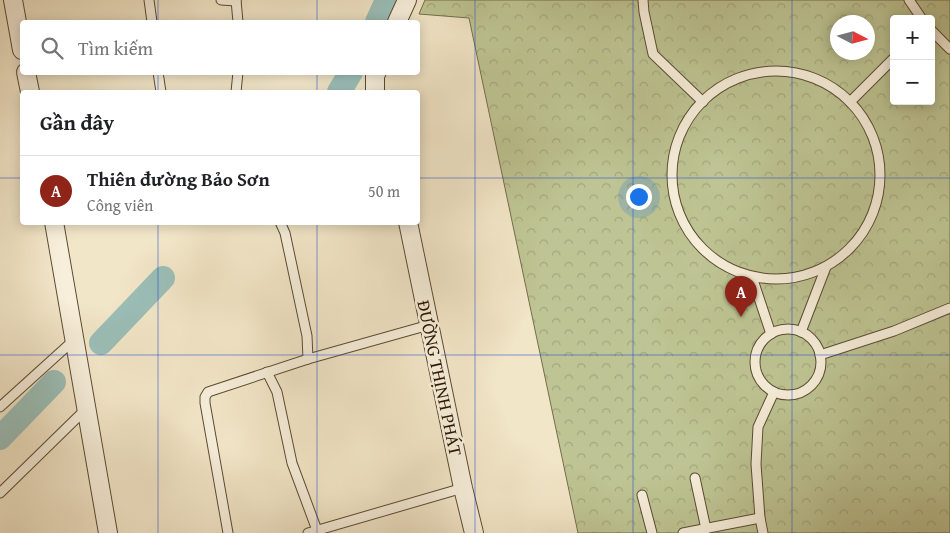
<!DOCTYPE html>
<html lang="vi">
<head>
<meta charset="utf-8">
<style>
  :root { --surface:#fff; --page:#f6f6f6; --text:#202124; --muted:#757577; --line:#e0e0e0; --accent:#8f2418 }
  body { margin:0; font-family:"Gentium Book Plus",serif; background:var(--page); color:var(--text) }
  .controls { position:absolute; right:15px; top:15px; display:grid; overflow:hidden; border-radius:5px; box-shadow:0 2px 12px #0003 }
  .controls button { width:45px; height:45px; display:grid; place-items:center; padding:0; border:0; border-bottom:1px solid var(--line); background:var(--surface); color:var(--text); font:25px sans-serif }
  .compass { position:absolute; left:830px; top:15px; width:45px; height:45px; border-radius:50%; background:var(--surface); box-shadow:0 2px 12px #0003; rotate:96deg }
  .you { position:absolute; left:638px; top:196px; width:18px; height:18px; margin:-12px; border:4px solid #fff; border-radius:50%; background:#1a73e8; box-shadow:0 0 0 8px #1a73e833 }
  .badge { display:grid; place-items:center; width:32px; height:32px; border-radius:50%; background:var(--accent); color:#fff; font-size:16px; font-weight:700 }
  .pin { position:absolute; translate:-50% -41px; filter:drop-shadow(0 1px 2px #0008) }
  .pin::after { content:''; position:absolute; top:26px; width:18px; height:15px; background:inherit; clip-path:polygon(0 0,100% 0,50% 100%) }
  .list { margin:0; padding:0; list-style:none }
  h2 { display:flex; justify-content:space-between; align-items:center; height:65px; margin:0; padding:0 20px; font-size:21px }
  h2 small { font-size:16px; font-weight:400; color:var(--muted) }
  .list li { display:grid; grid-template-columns:32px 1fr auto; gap:15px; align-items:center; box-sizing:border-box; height:70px; padding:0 20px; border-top:1px solid var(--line) }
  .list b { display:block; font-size:19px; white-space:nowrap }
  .list p { margin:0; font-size:16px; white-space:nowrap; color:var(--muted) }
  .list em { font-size:16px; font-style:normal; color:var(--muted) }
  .icon { flex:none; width:28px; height:28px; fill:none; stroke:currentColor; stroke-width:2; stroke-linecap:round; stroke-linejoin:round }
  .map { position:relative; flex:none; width:950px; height:533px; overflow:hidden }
  .search { position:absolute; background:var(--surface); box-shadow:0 2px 12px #0003; left:20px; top:20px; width:400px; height:55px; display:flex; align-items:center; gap:12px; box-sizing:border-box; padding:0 18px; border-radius:5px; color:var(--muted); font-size:19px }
  .panel { position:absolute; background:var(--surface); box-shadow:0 2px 12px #0003; left:20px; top:90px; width:400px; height:135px; border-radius:5px }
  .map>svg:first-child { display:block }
</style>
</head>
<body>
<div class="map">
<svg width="950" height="533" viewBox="0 0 950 533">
  <defs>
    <pattern id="park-crowns" width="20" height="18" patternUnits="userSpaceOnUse" patternTransform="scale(1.25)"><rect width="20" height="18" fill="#bec493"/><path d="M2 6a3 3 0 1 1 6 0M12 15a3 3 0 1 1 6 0" fill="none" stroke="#a3a87d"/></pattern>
  </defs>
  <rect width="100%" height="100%" fill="#f2e6c8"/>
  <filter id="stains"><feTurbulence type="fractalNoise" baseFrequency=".004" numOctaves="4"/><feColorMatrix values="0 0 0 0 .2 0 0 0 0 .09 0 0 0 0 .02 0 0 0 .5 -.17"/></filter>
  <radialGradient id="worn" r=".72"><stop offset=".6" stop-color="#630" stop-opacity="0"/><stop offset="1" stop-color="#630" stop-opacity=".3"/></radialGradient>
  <path fill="url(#park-crowns)" stroke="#746e4a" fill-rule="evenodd" d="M425,0H950V533H578L469,18L419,14ZM894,19H931V101H894ZM838,22H868V52H838Z"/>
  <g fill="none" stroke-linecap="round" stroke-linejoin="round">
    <g stroke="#9bbfb8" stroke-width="24">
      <polyline points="377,22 387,0"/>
      <polyline points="339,92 351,72"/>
      <polyline points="101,343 163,278"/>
      <polyline points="0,438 54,382"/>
    </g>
    <g stroke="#5b4b33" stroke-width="11">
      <g id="service">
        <polyline points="149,0 152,22"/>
        <polyline points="221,0 236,1"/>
        <polyline points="236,0 238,22"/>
        <polyline points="643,0 644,12 653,54 703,102"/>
        <polyline points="909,0 922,19"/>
        <polyline points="931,30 950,49"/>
        <circle cx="776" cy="175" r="104"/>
        <polyline points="158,72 161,92"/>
        <polyline points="236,92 238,72"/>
        <polyline points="850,102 894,58"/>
        <polyline points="752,277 771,334"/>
        <circle cx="788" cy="362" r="33"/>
        <polyline points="801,332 826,267"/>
        <polyline points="820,355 894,331 950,308"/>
        <polyline points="308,359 429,325"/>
        <polyline points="267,372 277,392 292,463 318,533"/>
        <polyline points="0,407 75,339"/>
        <polyline points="695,478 706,529"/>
        <polyline points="0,493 86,409"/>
        <polyline points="642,495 652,533"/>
        <polyline points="228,533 205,403 205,397 208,392 308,359 307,336 285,233 280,222"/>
        <polyline points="308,533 463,488"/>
        <polyline points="683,533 760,518"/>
        <polyline points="763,533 760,518 756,464 758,427 774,392"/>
      </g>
    </g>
    <g stroke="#5b4b33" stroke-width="20">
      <g id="minor">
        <polyline points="13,0 22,50"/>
        <polyline points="397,22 407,0"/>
        <polyline points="26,72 30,92"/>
        <polyline points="375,92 375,75 377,72"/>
        <polyline points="54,222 108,533"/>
        <polyline points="408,222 463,488 474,533"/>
      </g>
    </g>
    <use href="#service" stroke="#f7efdb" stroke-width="9"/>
    <use href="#minor" stroke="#f7efdb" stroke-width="18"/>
  </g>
  <path fill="none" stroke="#1d4ed8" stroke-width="1" stroke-opacity="0.55" d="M158,0V22M317,0V22M475,0V533M633,0V533M792,0V533M158,72V92M317,72V92M0,178H22M418,178H950M158,222V533M317,222V533M0,355H950"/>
  <g text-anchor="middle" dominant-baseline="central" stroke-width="5" stroke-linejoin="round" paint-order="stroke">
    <g font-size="18" fill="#291701" stroke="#f7efdb">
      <text transform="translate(440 378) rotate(78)">ĐƯỜNG THỊNH PHÁT</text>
    </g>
  </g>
  <rect width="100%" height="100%" filter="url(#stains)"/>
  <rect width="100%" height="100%" fill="url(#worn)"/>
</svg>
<div class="controls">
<button>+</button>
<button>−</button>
</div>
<svg class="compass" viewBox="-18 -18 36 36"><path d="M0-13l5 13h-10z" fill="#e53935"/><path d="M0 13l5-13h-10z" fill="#757577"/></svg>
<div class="you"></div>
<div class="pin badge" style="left:741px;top:317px">A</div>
<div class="search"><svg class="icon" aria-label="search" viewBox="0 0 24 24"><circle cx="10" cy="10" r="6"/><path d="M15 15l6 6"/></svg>Tìm kiếm</div>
<section class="panel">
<h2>Gần đây<small></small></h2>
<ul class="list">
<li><span class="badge">A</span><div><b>Thiên đường Bảo Sơn</b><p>Công viên</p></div><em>50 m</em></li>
</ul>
</section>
</div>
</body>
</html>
